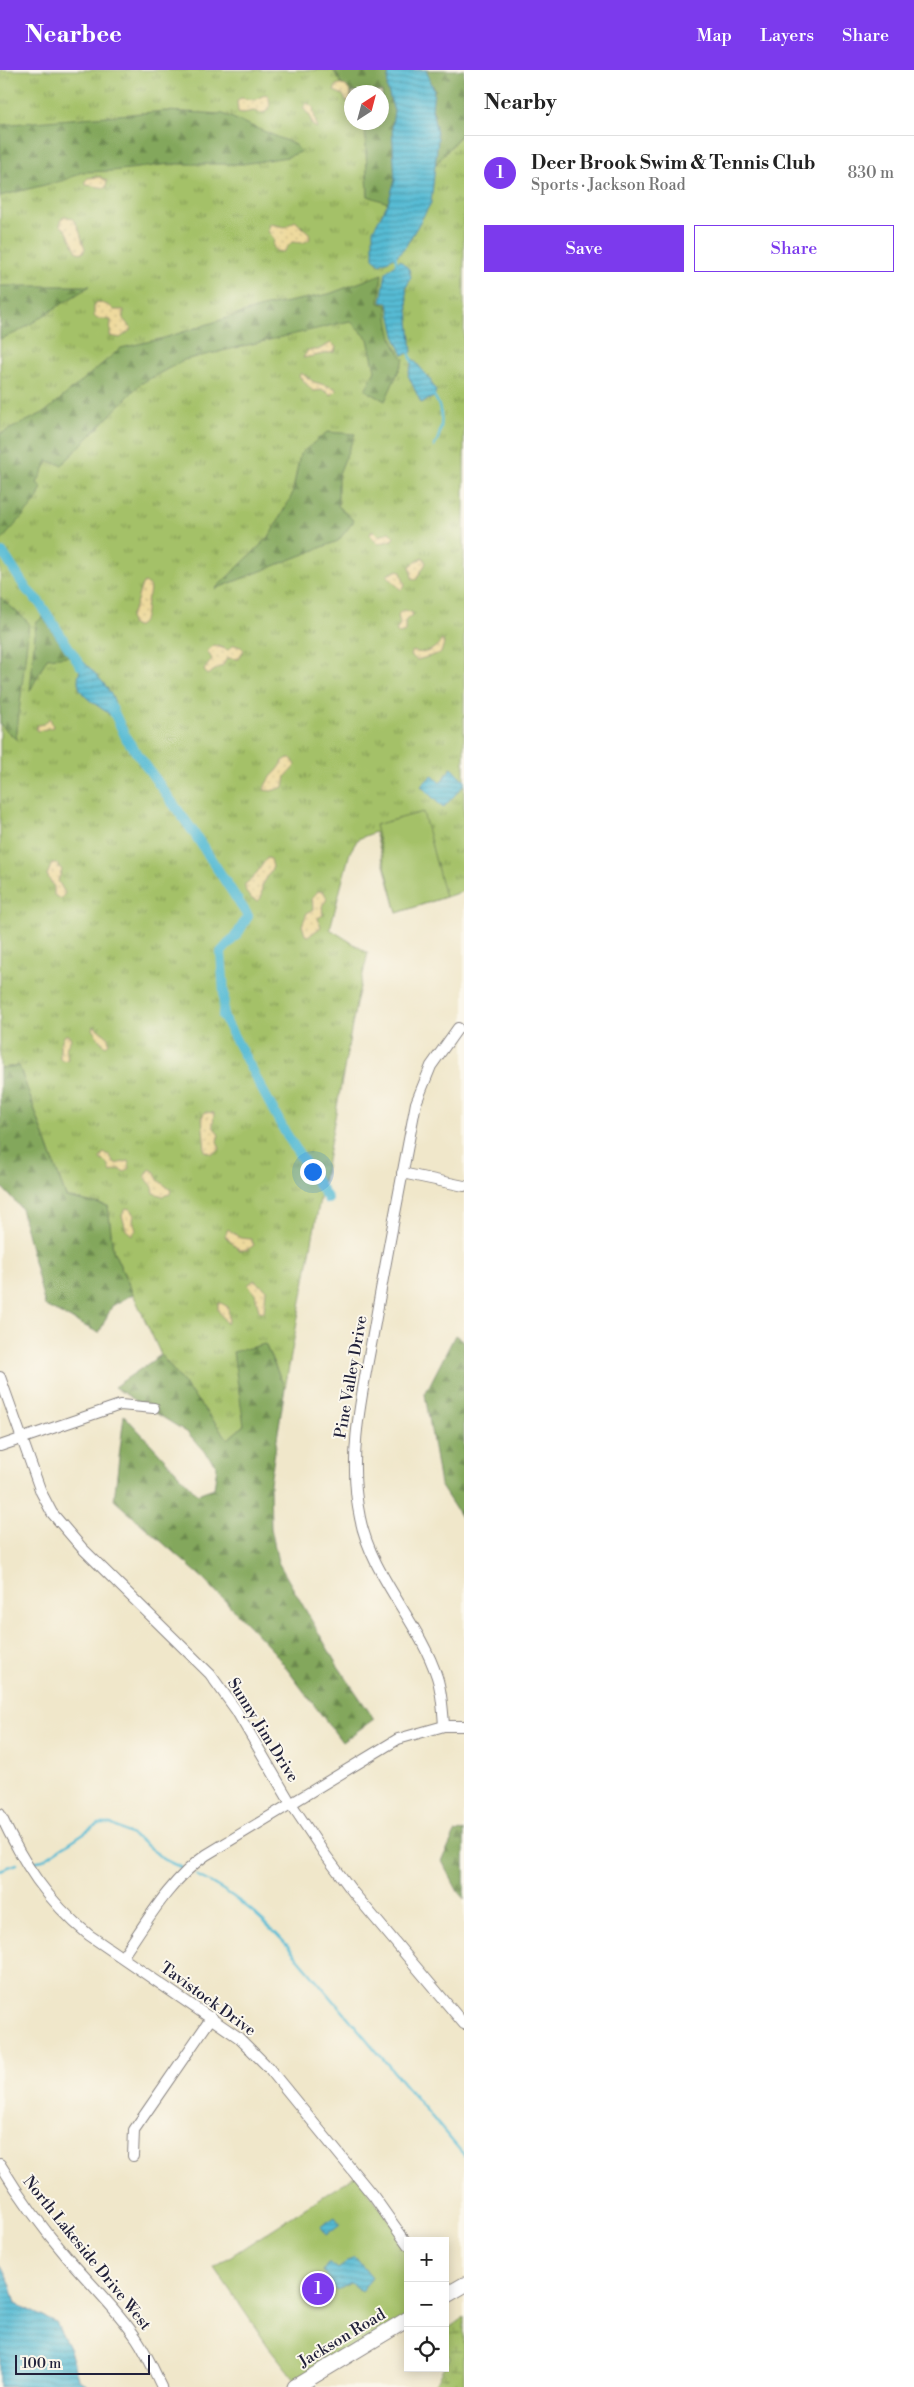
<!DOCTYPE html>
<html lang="en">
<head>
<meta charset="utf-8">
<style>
  :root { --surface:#fff; --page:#f2f2f2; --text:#222; --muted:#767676; --line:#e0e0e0; --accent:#7c3aed }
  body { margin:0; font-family:"Libre Bodoni",serif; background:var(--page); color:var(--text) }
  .controls { position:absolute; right:15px; bottom:15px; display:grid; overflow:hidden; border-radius:0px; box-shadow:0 2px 12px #0003 }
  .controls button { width:45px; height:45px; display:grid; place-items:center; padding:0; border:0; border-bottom:1px solid var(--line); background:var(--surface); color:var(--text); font:25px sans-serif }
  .compass { position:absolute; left:344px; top:15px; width:45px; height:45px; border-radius:50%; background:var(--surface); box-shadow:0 2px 12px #0003; rotate:36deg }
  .scale { position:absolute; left:15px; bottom:12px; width:135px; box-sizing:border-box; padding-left:5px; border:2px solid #22223b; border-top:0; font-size:14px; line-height:18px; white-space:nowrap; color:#22223b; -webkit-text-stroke:4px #fbf7ec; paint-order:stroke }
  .you { position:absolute; left:312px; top:1101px; width:18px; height:18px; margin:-12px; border:4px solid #fff; border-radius:50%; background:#1a73e8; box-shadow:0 0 0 8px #1a73e833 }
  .badge { display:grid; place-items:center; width:32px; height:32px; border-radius:50%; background:var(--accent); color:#fff; font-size:16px; font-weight:700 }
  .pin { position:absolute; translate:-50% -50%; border:2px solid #fff; box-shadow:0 1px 5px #0006 }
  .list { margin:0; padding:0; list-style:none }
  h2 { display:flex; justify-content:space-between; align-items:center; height:65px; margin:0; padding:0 20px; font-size:21px }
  h2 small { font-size:16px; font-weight:400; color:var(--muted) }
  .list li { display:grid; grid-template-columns:32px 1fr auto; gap:15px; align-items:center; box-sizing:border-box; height:75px; padding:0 20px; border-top:1px solid var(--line) }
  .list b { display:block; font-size:19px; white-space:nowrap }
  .list p { margin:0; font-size:16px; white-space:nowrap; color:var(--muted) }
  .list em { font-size:16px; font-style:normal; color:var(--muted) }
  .actions { display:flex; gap:10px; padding:15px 20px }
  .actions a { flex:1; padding:11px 0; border:1px solid var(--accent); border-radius:0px; text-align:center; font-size:18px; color:var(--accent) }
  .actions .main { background:var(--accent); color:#fff }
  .icon { flex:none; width:28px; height:28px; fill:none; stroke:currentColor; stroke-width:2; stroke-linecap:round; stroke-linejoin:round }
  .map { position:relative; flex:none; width:464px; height:2317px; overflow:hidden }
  header { display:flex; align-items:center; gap:30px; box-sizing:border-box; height:70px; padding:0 25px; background:var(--accent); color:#fff }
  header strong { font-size:24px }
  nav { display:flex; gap:28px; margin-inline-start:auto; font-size:18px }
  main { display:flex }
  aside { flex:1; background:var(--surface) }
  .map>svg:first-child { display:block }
</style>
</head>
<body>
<header>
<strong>Nearbee</strong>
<nav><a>Map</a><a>Layers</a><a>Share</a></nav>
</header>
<main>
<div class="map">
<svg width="464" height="2317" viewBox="0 0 464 2317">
  <defs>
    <pattern id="grass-tufts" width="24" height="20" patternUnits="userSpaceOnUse" patternTransform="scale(1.25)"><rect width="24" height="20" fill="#a4c168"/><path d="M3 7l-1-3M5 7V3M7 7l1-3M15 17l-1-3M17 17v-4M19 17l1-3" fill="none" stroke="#859c57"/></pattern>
    <pattern id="forest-firs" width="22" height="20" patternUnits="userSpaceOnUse" patternTransform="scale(1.25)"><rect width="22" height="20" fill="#83a75c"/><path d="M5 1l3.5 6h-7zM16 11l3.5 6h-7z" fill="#6b884d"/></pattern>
    <pattern id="wetland-marsh" width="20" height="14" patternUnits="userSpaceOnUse" patternTransform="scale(1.25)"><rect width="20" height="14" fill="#a4c168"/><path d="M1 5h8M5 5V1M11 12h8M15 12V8" fill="none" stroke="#859c57"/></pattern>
    <pattern id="sand-dots" width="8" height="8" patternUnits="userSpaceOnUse" patternTransform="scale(1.25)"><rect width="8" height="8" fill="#eeda9e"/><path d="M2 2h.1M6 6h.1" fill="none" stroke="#ccbb89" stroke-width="1.8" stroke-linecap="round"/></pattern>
    <pattern id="water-rules" width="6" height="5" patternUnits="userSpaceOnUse" patternTransform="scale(1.25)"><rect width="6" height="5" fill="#56bbd4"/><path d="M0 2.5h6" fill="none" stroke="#4798ad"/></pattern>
  </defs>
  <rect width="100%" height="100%" fill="#fbf7ec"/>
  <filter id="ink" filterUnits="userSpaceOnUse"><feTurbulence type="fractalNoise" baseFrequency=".02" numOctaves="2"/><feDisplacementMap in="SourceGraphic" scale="10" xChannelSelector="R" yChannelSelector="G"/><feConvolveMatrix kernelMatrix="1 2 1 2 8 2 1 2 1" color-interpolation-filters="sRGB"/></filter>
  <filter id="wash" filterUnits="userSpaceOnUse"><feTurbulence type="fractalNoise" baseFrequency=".0096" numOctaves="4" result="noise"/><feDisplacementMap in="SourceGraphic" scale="20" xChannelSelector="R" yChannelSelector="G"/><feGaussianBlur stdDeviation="1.12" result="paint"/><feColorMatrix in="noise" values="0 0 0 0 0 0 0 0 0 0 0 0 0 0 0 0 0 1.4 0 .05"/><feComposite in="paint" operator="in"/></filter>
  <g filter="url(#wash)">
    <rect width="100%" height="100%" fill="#f0e7ca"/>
    <polygon fill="url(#grass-tufts)" stroke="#637252" points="0,0 338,0 352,22 352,52 365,53 368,126 437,93 464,61 464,821 397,843 375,762 358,769 350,782 330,859 368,883 356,934 285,1318 265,1274 244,1355 228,1369 161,1285 113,1180 108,1136 66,1127 19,996 0,998"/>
    <g fill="url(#forest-firs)" stroke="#52644c">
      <polygon points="333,0 464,0 464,61 437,93 388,133 368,126 365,53 382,52 382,22 352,22 351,29"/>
      <polygon points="166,41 223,44 294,74 301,82 287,87 243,94 170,94 112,101 82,102 65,110 0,126 0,55"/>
      <path d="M382,204L379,233L387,235C388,253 391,275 404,289L385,331L365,320L375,301L368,269L350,251L184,290L140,314L62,395L48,391L37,413L42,417L37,430L0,472V364L45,342L121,278L164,268L262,237L329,224Z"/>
      <polygon points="0,216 90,216 18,262 0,269"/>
      <polygon points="327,362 355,364 338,406 338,436 354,451 338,471 215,519 269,467 292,425 300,384"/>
      <polygon points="0,527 29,553 16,670 0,654"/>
      <polygon points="43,547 69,586 47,588 30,621 36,553"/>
      <polygon points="19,996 66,1127 108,1136 113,1180 133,1224 112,1236 99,1263 45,1236 21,1138 0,1115 0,998"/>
      <polygon points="455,1265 464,1271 464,1452 440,1415 425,1324"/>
      <polygon points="265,1274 285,1318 270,1413 271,1458 278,1492 336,1593 374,1649 342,1672 274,1582 204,1509 114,1430 124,1345 197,1424 214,1418 217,1396 188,1363 114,1317 161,1285 228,1369 244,1355 233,1282"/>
      <polygon points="464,1760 464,1829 458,1822 442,1791 455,1763"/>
    </g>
    <polygon fill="url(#wetland-marsh)" stroke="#637252" points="464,2247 464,2317 433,2317 450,2287 445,2282 445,2261"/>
    <g fill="url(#sand-dots)" stroke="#887e6c">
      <polygon points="337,14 346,16 351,23 350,32 346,31 343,25 334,21"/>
      <polygon points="266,24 269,27 270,36 267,41 263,43 253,41 243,43 238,42 237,32 240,28 255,30"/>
      <polygon points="307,33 313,37 317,58 312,55 310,46 303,38"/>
      <polygon points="100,107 107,111 106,118 86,115 85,111 88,108"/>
      <path d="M66,146C80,149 80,168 85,178L83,183L77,182L66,160L60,155L62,148Z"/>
      <polygon points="295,151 309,163 310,169 303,173 292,172 283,182 276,181 273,176 274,169 268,161 270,154 285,157"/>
      <polygon points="98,232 110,236 114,240 124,240 123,249 132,259 120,268 110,266 111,250 97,249 94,246 94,234"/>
      <polygon points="331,273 336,277 334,282 303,288 308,280 318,280"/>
      <polygon points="301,303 314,312 335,318 336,321 332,325 323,320 313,321 299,306"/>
      <polygon points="372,461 380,466 389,462 394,467 392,470 378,474 370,465"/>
      <polygon points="423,487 426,493 416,510 412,508 410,496"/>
      <polygon points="398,500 401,502 405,515 401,520 387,505"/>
      <path d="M145,513L149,515C151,523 148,525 147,532C145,542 148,552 136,557L131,554L130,546L135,537L142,514Z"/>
      <polygon points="405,540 413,543 412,545 405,551 405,562 400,564 396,561 400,554 398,545 401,541"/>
      <path d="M442,570L444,573L441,583L417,590L411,586L412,581C426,585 433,581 442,570Z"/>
      <polygon points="214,575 228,580 234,575 241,577 244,580 238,589 227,588 223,595 207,605 204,600 212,589 207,581"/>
      <polygon points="50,648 53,657 38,661 36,658 38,655 44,654"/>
      <path d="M288,688L292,689L296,695L286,706L284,717L271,721L264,720C266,707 279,703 283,691Z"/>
      <path d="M267,788L271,789L273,797L262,816L261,828L258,831C250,830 244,822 245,814L253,808Z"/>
      <polygon points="52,793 56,793 62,800 58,811 65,823 61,829 54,825 54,817 47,805"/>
      <polygon points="318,821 324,822 327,829 322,836 323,845 318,848 321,857 309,866 305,865 302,855 307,843 313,839 312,828"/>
      <polygon points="94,956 108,967 109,973 106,976 101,972 92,959"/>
      <polygon points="65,965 69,965 71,969 66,978 68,989 64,991 60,989 60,974"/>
      <polygon points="205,1042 214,1043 213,1056 219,1065 217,1071 220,1079 212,1084 205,1081 202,1047"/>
      <polygon points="103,1083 109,1085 115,1094 128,1091 130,1098 125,1102 119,1099 111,1102 108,1094 100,1089"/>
      <polygon points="150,1099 155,1102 158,1110 171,1120 170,1124 163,1126 154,1123 153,1117 145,1107"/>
      <polygon points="126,1138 130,1139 134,1145 133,1150 136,1159 132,1165 126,1160 122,1145"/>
      <polygon points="228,1159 240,1168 251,1169 254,1175 247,1180 239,1180 225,1166"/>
      <polygon points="254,1210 266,1219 264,1242 259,1241 255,1223 248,1215"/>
      <polygon points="221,1233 228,1237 229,1249 227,1254 218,1240 218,1234"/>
    </g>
    <g fill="#a4c168" stroke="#637252">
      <polygon points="423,742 445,827 397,843 375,755"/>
      <polygon points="356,2105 408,2175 408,2249 299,2315 268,2276 214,2197"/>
    </g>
    <g fill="url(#water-rules)" stroke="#3c6e88">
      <polygon points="389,0 426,0 434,20 432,39 438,69 431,133 406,176 397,186 380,194 373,188 373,160 388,133 395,110 392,56 394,41 387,18"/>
      <polygon points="400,190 409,199 411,207 406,218 412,282 403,285 396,270 388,233 381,232 386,202"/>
      <polygon points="413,289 429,308 436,321 434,327 421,333 408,305"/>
      <path d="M76,584C89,598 104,610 113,628C116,634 115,640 118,646L114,649C104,636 78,630 78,610C78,606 80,602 80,598L71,587Z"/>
      <polygon points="451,698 464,710 464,715 443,738 421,716 432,705 440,713"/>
      <polygon points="335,2147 340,2154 326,2165 320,2157"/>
      <polygon points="355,2187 372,2208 361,2221 350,2213 337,2221 323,2201 329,2192 338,2199"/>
      <polygon points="0,2194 11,2216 16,2234 56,2253 70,2280 78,2309 89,2317 0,2317"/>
    </g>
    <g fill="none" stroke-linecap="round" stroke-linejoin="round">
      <g stroke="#56bbd4" stroke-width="2.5">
        <polyline points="395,184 397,196"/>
        <polyline points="409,281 412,292"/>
        <path d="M433,324C444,341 444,359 434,377"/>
        <polyline points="0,479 3,483"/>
        <polyline points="33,1792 43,1790 90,1759 99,1754 111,1754 139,1769 163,1789 182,1798"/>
        <polyline points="0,1800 17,1794"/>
        <path d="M196,1805C235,1824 258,1844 287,1875L464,2085"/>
      </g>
      <g stroke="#56bbd4" stroke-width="10">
        <polyline points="3,483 27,520 39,532 80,595"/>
        <polyline points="111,636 126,668 192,760 248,846 238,863 221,882 224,924 223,946 285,1062 328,1129"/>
      </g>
    </g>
  </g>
  <g filter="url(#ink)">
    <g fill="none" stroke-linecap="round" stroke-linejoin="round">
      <g stroke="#898482" stroke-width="12">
        <g id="street">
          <polyline points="402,1103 464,1116"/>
          <polyline points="0,1307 41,1422 52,1443 82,1478 210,1604 236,1640 290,1732 324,1783 353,1822 464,1954"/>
          <polyline points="0,1376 120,1335 154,1338"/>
          <path d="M444,1656C443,1640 442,1623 437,1607C419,1551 372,1507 360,1448C346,1382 364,1317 375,1253C388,1179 402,1106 416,1033L431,996L458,958"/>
          <path d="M0,1744C23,1793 46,1830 89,1865L238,1967L268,1997L374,2127L408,2175"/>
          <path d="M123,1886C147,1851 170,1810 206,1785L398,1669L444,1656H464"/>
          <polyline points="133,2086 134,2060 212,1947"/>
          <path d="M0,2094C20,2127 43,2159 68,2188C91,2215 117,2239 137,2269C147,2284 154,2301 162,2317"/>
        </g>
      </g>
      <g stroke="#898482" stroke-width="17">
        <g id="secondary">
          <polyline points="445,2226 464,2215"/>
          <polyline points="295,2317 408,2249"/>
        </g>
      </g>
      <use href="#street" stroke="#fff" stroke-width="10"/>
      <use href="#secondary" stroke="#fff" stroke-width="15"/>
    </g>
  </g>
  <g text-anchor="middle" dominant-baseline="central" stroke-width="4" stroke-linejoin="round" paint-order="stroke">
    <g font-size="16" fill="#22223b" stroke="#fbf7ec">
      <text transform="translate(351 1307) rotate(-80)">Pine Valley Drive</text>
      <text transform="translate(263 1660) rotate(58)">Sunny Jim Drive</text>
      <text transform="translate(208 1929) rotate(36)">Tavistock Drive</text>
      <text transform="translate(87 2183) rotate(51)">North Lakeside Drive West</text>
      <text transform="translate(342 2268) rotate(-31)">Jackson Road</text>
    </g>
  </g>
</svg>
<div class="controls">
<button>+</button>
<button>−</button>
<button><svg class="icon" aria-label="locate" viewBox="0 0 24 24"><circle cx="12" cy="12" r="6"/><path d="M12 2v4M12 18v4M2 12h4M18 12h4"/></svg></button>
</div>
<svg class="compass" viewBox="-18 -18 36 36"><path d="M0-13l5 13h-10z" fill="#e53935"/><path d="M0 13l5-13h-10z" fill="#767676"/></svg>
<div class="scale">100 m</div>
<div class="you"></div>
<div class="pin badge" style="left:318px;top:2219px">1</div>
</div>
<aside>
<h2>Nearby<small></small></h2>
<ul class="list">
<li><span class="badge">1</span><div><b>Deer Brook Swim &amp; Tennis Club</b><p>Sports · Jackson Road</p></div><em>830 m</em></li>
</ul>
<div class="actions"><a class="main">Save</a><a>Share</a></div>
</aside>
</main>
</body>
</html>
